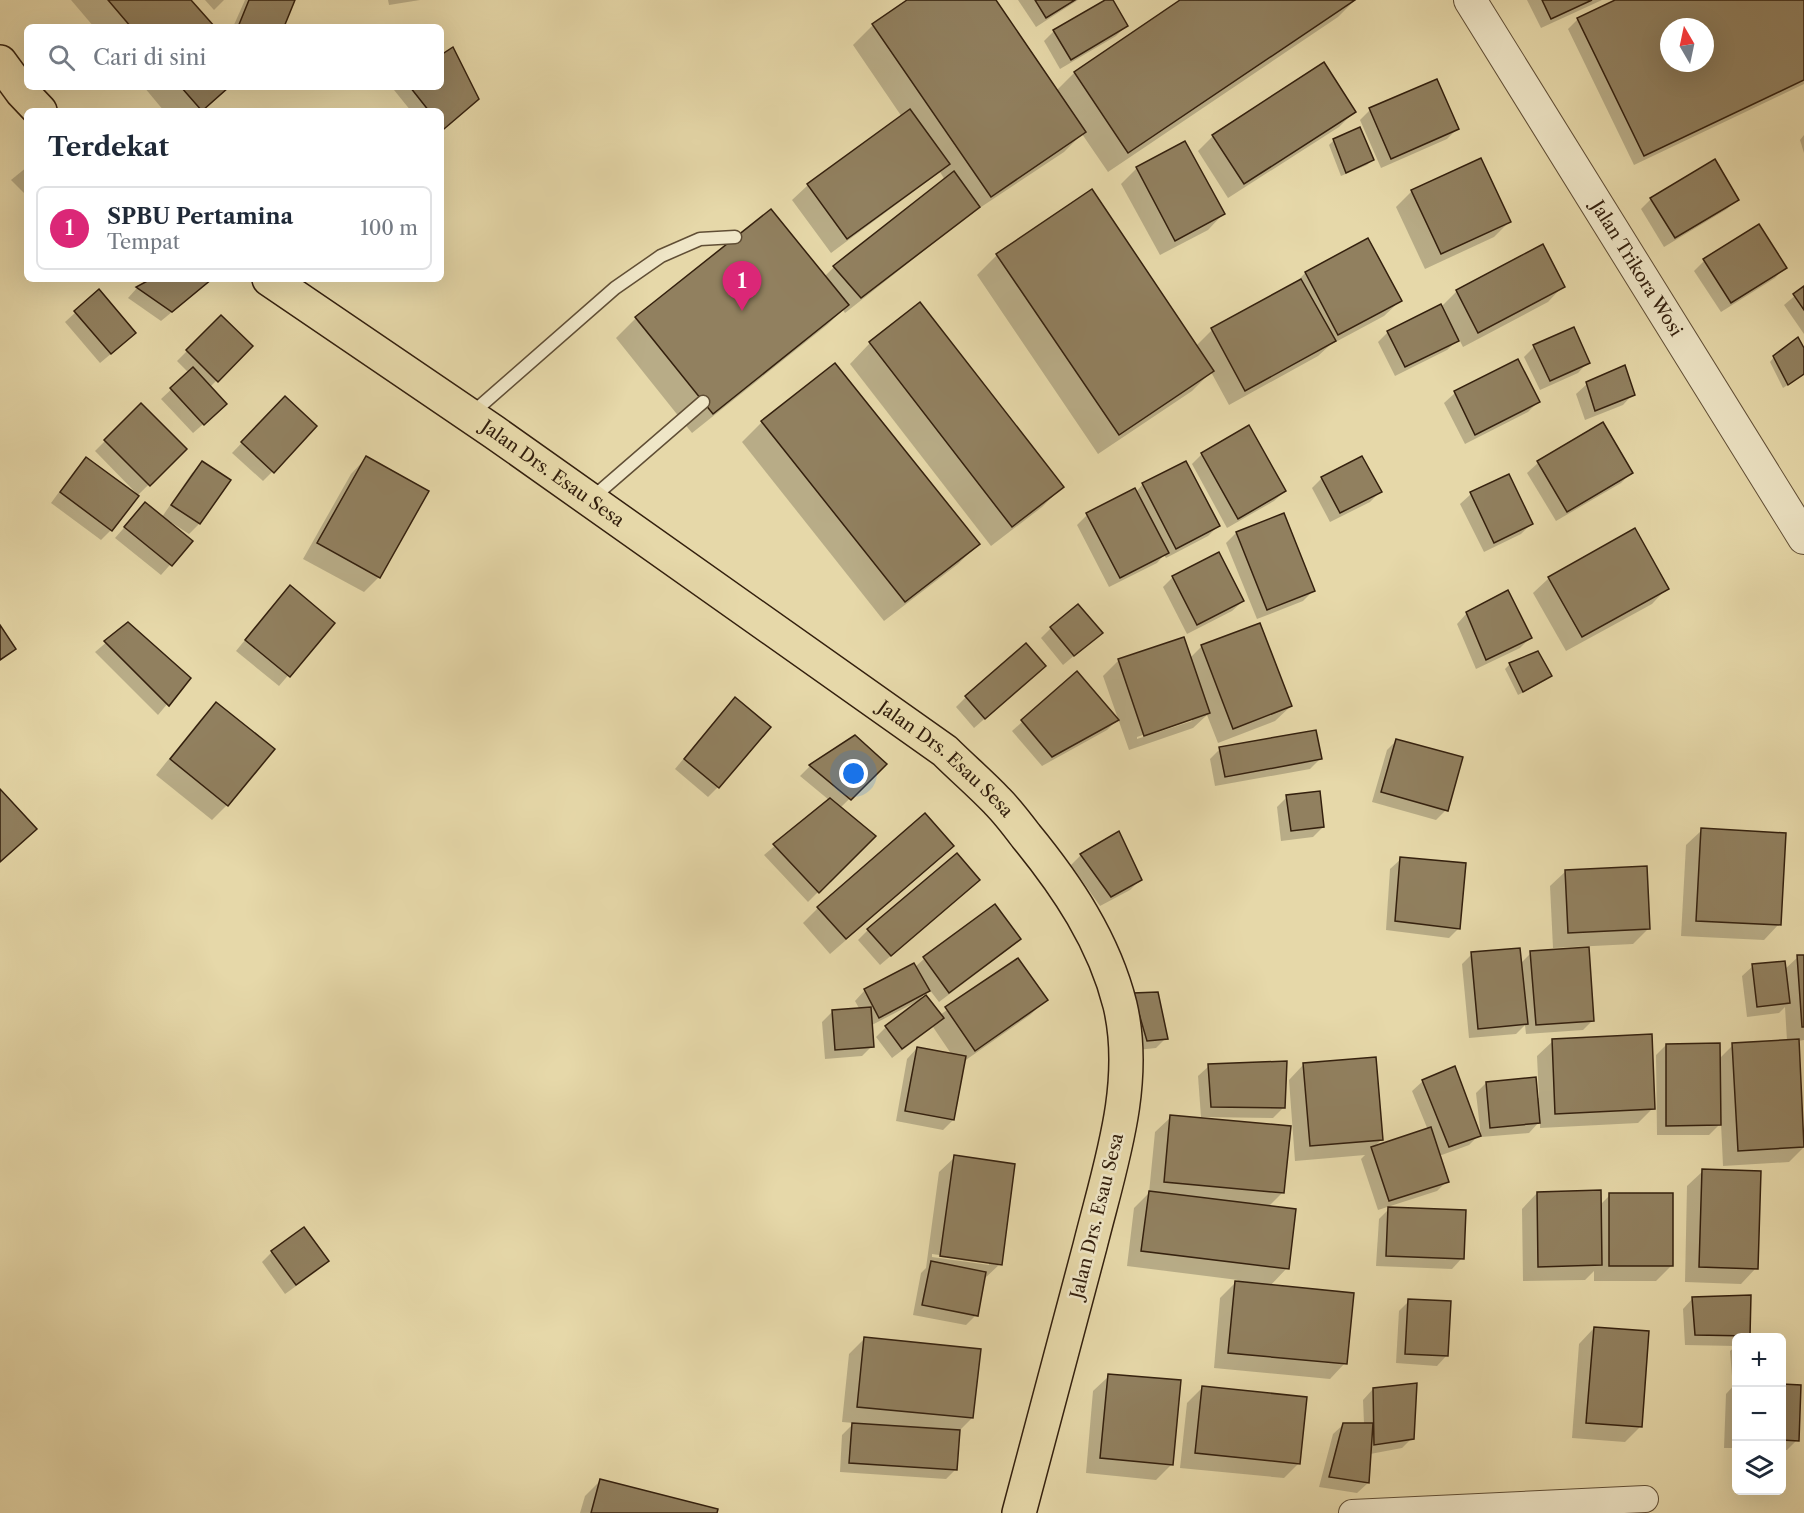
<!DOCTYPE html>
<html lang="id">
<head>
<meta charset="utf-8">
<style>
  :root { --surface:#fff; --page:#f2f2f3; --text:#1f2937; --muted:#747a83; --line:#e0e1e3; --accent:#db2777 }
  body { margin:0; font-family:"Libre Caslon Text",serif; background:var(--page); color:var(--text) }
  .controls { position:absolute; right:18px; bottom:18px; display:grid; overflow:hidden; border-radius:9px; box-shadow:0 6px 24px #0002 }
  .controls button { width:54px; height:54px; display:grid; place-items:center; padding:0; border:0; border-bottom:2px solid var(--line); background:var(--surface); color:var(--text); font:30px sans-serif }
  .compass { position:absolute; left:1660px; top:18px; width:54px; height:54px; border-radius:50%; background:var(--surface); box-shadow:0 6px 24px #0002; rotate:351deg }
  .you { position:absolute; left:854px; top:774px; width:21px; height:21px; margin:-15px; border:4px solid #fff; border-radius:50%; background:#1a73e8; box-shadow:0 0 0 9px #1a73e833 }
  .badge { display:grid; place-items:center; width:39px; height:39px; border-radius:50%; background:var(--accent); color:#fff; font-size:20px; font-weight:700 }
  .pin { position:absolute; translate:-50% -50px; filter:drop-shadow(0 2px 3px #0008) }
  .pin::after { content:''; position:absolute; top:32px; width:21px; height:18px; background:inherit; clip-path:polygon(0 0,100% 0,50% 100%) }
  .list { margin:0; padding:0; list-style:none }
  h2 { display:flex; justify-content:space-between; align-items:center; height:78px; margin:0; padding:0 24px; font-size:26px }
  h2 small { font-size:20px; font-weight:400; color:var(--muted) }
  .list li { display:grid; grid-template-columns:39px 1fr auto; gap:18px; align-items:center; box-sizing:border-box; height:84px; margin:0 12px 12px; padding:0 12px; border:2px solid var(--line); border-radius:9px }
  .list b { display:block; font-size:22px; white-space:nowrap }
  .list p { margin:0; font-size:20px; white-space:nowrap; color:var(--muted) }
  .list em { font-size:20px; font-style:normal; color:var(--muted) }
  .icon { flex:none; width:33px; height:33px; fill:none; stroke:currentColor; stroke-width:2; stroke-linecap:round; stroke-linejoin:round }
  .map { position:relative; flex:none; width:1804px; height:1513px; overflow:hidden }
  .search { position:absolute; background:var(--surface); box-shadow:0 6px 24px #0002; left:24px; top:24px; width:420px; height:66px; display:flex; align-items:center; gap:15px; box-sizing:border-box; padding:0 21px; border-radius:9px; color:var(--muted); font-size:22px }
  .panel { position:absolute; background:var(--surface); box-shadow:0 6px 24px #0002; left:24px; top:108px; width:420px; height:174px; border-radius:9px }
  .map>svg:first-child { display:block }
</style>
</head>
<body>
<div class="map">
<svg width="1804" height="1513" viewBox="0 0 1804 1513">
  <rect width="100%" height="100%" fill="#e6d8a9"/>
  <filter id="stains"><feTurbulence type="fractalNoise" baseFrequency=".00333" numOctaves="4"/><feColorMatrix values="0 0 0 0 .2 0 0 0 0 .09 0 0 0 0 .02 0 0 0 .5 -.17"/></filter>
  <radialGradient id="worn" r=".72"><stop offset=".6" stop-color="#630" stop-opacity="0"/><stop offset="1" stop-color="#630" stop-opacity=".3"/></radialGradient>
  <g fill="#0003" fill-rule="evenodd">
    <polygon points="71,0 189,0 213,27 94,27"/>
    <polygon points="205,0 224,0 214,10"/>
    <polygon points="245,0 293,0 282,27 233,27"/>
    <polygon points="388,0 420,0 389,5"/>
    <polygon points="910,0 994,0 1056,91 1074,73 1183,0 1355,0 1338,17 1108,172 1082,134 1064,152 969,215 845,313 843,310 827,325 692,433 616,338 636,318 771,211 824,277 834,267 945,180 940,172 831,253 792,200 808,185 902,117 853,45 873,25"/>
    <polygon points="1018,0 1078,0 1036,27"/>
    <polygon points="1108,0 1111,0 1126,26 1116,36 1060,69 1044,41 1054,31"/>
    <polygon points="1527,0 1602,0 1541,28"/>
    <path d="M1619,0H1804V84L1634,165L1568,29L1578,19ZM1669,27H1705V63H1669Z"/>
    <polygon points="441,57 467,109 441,131 441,111 411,111 394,90 397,87 441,87"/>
    <polygon points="144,87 230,87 203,111 164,111"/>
    <polygon points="1370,110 1457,129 1447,139 1381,168 1360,120"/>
    <polygon points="1355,111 1339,127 1228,198 1198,151 1213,136"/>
    <polygon points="1804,135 1804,153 1800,140"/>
    <polygon points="1334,140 1372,160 1367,165 1341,176 1329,145"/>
    <polygon points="1185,143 1223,214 1208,230 1160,255 1121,184 1137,168"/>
    <polygon points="1480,160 1509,222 1494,237 1425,269 1396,207 1411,192"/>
    <polygon points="27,167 27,196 11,180"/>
    <polygon points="1651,199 1737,199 1727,209 1664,247 1641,209"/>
    <polygon points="1367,240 1400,301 1384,316 1330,345 1318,356 1229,405 1211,372 1192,391 1098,454 977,275 997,255 1196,346 1212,330 1293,286 1305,273"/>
    <polygon points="1704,261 1785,267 1775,278 1721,312 1694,271"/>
    <polygon points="154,279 212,279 161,321 128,298 137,288"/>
    <polygon points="1563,286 1548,302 1463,347 1459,339 1447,350 1395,376 1378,342 1388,332 1441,307 1457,291"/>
    <polygon points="1804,288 1804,334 1784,305"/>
    <polygon points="99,291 124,343 100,363 65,322"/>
    <polygon points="920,305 1062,487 1042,507 991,546 850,364 870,343"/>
    <polygon points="221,317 251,346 210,387 215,414 193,433 161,399 189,373 177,361"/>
    <polygon points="1534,347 1588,362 1578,373 1540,390 1524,357"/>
    <polygon points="1804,351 1804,374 1783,388 1770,362 1774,357"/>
    <polygon points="1518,361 1538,402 1528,412 1465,444 1444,403 1455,393"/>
    <polygon points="835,365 978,544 958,564 884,621 742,442 762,422"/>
    <polygon points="1587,384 1633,394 1623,405 1585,420 1576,394"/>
    <polygon points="141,405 185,449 138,495 95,451"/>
    <polygon points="275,408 273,471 263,481 232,453"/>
    <polygon points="1602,425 1631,473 1621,483 1556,521 1527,473 1538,463"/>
    <polygon points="1202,454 1285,491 1274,501 1227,528 1192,464"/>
    <polygon points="366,458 379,577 364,592 303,559 351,474"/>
    <polygon points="86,459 111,530 101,540 51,503 76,469"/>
    <polygon points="202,463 229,480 199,524 189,534 172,523 171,525 191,541 161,575 115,538 145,504 162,517 192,473"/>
    <polygon points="1508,476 1531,524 1521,534 1484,552 1460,504 1471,494"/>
    <polygon points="1322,478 1380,492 1370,502 1330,522 1312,488"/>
    <polygon points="1143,484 1218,526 1208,536 1166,558 1164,555 1157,563 1109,587 1077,525 1087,515 1136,492"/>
    <polygon points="1283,515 1313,591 1303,601 1257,619 1226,543 1236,533"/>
    <polygon points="1173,577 1243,601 1232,611 1187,634 1163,587"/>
    <polygon points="1549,578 1667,588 1652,604 1566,651 1533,593"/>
    <polygon points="280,597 333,623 279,686 236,651"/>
    <polygon points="1467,613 1530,638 1520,648 1476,669 1457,624"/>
    <polygon points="128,624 189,678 158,715 95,652"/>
    <polygon points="1051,628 1101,633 1063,665 1041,638"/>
    <path d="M1202,646L1291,706L1275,721L1218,743L1207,715L1193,728L1129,750L1103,676L1119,660L1190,658ZM1192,718V721L1137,739V737Z"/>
    <polygon points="1510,664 1550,675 1546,680 1518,695 1505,669"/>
    <polygon points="1076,673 1117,720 1107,730 1042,766 1012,731"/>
    <polygon points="1034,676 974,728 956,707 966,697"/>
    <polygon points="216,704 227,805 212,820 156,775 201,719"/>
    <polygon points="725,709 718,787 708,797 675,769"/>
    <polygon points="855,737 885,764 840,808 874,836 808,902 764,855 829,800 800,776 810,766"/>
    <polygon points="1397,740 1446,810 1436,820 1372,802 1387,750"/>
    <polygon points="1220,749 1320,759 1310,769 1215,786 1210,759"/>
    <polygon points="1287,797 1323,827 1313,837 1281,841 1277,807"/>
    <polygon points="1702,830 1779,924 1764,940 1681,936 1686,845"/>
    <polygon points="1119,833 1140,880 1130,890 1100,906 1071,865 1081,855"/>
    <polygon points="1401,859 1459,928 1449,938 1386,930 1390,869"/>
    <polygon points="937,861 830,954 803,923 818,908"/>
    <polygon points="1566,871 1648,929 1633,944 1553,948 1550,886"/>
    <polygon points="968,890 880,965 858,940 868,930"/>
    <polygon points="994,906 1019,939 1009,949 939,1002 929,989 918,1001 940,1015 1017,960 1046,1000 1030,1015 963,1062 953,1120 943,1130 896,1121 907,1059 917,1048 952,1055 933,1027 892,1058 876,1037 886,1027 919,1003 918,1001 870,1026 872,1046 862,1056 825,1059 822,1022 832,1012 860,1010 855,1001 865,990 915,967 924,959"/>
    <polygon points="1531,953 1593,1020 1583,1030 1526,1034 1525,1025 1516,1034 1469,1038 1462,964 1472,954 1520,964"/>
    <polygon points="1804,956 1804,1040 1798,1041 1804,1147 1789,1162 1723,1166 1721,1123 1709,1135 1657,1135 1656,1055 1666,1045 1719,1059 1733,1045 1787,1041 1785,1007 1779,1013 1747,1017 1742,976 1753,966 1785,969 1798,957"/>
    <polygon points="1134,994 1166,1038 1156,1048 1137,1050"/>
    <polygon points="1553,1041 1653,1108 1638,1123 1540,1128 1540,1121 1529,1133 1481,1137 1476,1093 1486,1083 1539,1098 1537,1056"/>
    <polygon points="1304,1064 1382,1139 1373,1148 1428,1130 1412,1091 1423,1081 1479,1135 1469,1145 1439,1156 1447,1181 1437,1191 1378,1210 1361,1159 1365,1155 1295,1161 1289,1080"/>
    <polygon points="1209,1066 1283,1108 1273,1118 1201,1117 1198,1076"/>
    <polygon points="1171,1117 1283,1192 1268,1207 1287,1268 1270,1286 1345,1363 1330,1379 1214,1368 1220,1298 1238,1280 1127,1266 1134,1208 1149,1193 1155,1132"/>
    <path d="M955,1157L1000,1264L984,1279L976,1315L966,1325L913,1315L921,1273L926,1268L939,1172ZM932,1254L989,1262V1265L932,1257Z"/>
    <polygon points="1703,1171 1756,1268 1741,1284 1685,1282 1687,1186"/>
    <polygon points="1537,1193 1600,1205 1610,1195 1671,1266 1656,1281 1594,1281 1594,1271 1585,1280 1523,1281 1522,1209"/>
    <polygon points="1389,1209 1462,1258 1452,1269 1376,1266 1379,1219"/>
    <polygon points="272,1252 327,1261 317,1271 285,1294 262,1262"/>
    <polygon points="1693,1298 1749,1335 1747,1338 1736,1338 1736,1376 1732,1376 1730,1351 1736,1346 1685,1345 1683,1309"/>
    <polygon points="1409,1301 1447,1355 1437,1366 1396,1363 1399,1311"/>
    <polygon points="1594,1328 1641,1426 1625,1442 1572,1438 1579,1344"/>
    <polygon points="864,1339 972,1418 959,1431 956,1469 946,1479 840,1472 842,1435 854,1423 842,1422 849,1354"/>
    <polygon points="1109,1376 1172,1464 1156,1480 1086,1473 1093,1391"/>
    <polygon points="1736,1383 1736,1448 1724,1448 1726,1394"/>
    <polygon points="1782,1386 1800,1386 1797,1440 1787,1450 1782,1450"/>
    <polygon points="1202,1388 1299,1463 1284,1478 1180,1468 1187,1403"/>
    <polygon points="1373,1389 1412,1438 1402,1448 1370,1454 1368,1483 1357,1493 1319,1487 1333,1434 1344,1424 1364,1424 1363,1400"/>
    <polygon points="600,1481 715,1513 580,1513 585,1496"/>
  </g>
  <g fill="#91805f" stroke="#34200e" stroke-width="1.5" fill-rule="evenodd">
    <polygon points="108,0 191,0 215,27 131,27"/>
    <polygon points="249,0 295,0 284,27 238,27"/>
    <polygon points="907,0 996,0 1086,132 991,197 872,24"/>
    <polygon points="1035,0 1075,0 1046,18"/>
    <polygon points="1105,0 1113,0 1128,26 1071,60 1053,30"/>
    <polygon points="1180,0 1355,0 1128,153 1074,72"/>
    <polygon points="1542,0 1592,0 1551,19"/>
    <path d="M1615,0H1804V80L1644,156L1577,18ZM1669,27H1705V63H1669Z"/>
    <polygon points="453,47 479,99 444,129 441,125 441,111 429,111 410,87 441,87 441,55"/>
    <polygon points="1324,62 1356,112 1244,184 1212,135"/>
    <polygon points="1437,79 1459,129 1391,159 1369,108"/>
    <polygon points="181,87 229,87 202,111"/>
    <polygon points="910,109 950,164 847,239 807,184"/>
    <polygon points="1360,127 1374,160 1346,173 1333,139"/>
    <polygon points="1185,141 1225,214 1175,241 1136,167"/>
    <polygon points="1481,158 1511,222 1441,254 1411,190"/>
    <polygon points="1715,159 1739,200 1675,238 1650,198"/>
    <polygon points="954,171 980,207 861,298 833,266"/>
    <polygon points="1092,189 1214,371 1119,435 996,254"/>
    <polygon points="771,209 849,305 713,414 635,317"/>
    <polygon points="1759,224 1787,268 1731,303 1703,259"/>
    <polygon points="1368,238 1402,301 1338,335 1305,272"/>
    <polygon points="1543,244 1565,287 1478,333 1456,290"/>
    <polygon points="151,279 212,279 172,312 136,287"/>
    <polygon points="1301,279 1336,341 1245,391 1211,328"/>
    <polygon points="1804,286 1804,310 1793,294"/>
    <polygon points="99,289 136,333 111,354 74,311"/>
    <polygon points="920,302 1064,487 1012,527 869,342"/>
    <polygon points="1441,304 1459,341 1405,367 1387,331"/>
    <polygon points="221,315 253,346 218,382 186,350"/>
    <polygon points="1574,327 1590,363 1550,381 1533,345"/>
    <polygon points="1798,337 1804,348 1804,374 1788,385 1773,356"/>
    <polygon points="1518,359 1540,402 1475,435 1454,391"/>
    <polygon points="835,363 980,544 905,602 761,421"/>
    <polygon points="1625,365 1635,395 1595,411 1586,382"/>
    <polygon points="193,367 227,404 204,425 170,388"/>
    <polygon points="285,396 317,426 274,473 241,442"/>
    <polygon points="141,403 187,449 150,486 104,440"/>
    <polygon points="1603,422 1633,473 1567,512 1537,461"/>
    <polygon points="1249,425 1286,491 1238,519 1201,453"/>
    <polygon points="366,456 429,491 380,578 317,543"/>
    <polygon points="1362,456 1382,492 1340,513 1321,477"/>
    <polygon points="86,457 139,496 112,531 60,492"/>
    <polygon points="202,461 231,480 200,524 171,505"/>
    <polygon points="1186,461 1220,526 1176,549 1142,483"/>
    <polygon points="1509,474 1533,524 1494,543 1470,492"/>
    <polygon points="1135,488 1169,553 1120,578 1086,513"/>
    <polygon points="145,502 193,541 172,566 124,527"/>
    <polygon points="1284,513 1315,591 1267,610 1236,532"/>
    <polygon points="1635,528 1669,589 1582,637 1548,577"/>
    <polygon points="1219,552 1244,601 1197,625 1172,576"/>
    <polygon points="290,585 335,623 290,677 245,640"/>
    <polygon points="1508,590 1532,638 1486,660 1466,612"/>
    <polygon points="1078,604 1103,633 1074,656 1050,627"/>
    <polygon points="128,622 191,678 169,706 104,641"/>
    <polygon points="1260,623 1292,706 1233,729 1201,645"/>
    <polygon points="0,625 16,649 0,660"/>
    <polygon points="1184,637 1210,713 1144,736 1118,659"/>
    <polygon points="1026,643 1046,666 985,719 965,696"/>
    <polygon points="1538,651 1552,676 1523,692 1509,663"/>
    <polygon points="1077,671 1119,720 1052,757 1021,720"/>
    <polygon points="735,697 771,727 719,788 684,759"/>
    <polygon points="216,702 275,749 228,806 170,759"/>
    <polygon points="1316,730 1322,759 1225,777 1219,747"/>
    <polygon points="855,735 887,764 851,800 809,765"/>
    <polygon points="1396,739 1463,757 1448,811 1381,792"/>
    <polygon points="0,789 37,829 0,862"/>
    <polygon points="1320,791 1324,827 1291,831 1286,795"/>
    <polygon points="830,798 876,836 819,893 773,844"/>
    <polygon points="925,813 954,846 846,939 817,907"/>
    <polygon points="1701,828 1786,833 1781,925 1696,921"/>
    <polygon points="1119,831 1142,880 1111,897 1080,854"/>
    <polygon points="957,853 980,880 891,956 867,929"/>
    <polygon points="1400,857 1466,863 1460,929 1395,921"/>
    <polygon points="1647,866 1650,929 1568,933 1565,870"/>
    <polygon points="995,904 1021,939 949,993 923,957"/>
    <polygon points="1589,947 1594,1021 1536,1025 1530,951"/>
    <polygon points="1520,948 1528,1024 1478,1029 1471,952"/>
    <polygon points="1797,955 1804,955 1804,1027 1802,1027"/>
    <polygon points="1018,958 1048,1000 975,1051 945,1007"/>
    <polygon points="1785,961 1790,1003 1757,1007 1752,964"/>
    <polygon points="914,963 930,991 879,1018 864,989"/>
    <polygon points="1158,992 1168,1039 1147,1041 1133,993"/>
    <polygon points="926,995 944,1018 902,1049 885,1026"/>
    <polygon points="871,1007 874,1047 835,1050 832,1010"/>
    <polygon points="1652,1034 1655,1109 1555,1114 1552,1039"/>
    <polygon points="1799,1039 1804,1147 1738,1151 1732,1043"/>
    <polygon points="1720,1043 1721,1125 1666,1126 1666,1044"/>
    <polygon points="917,1047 966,1056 954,1120 905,1111"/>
    <polygon points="1376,1057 1383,1140 1310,1146 1303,1063"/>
    <polygon points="1287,1061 1285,1108 1211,1107 1208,1064"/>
    <polygon points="1455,1066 1481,1136 1449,1147 1422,1080"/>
    <polygon points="1536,1077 1540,1123 1490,1128 1486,1082"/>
    <polygon points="1170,1115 1291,1126 1284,1193 1164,1182"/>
    <polygon points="1431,1127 1449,1182 1389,1201 1371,1147"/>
    <polygon points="954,1155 1015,1164 1002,1265 940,1256"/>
    <polygon points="1702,1169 1761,1171 1758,1269 1699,1267"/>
    <polygon points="1601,1190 1602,1265 1538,1267 1537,1192"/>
    <polygon points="1149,1191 1296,1209 1289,1269 1141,1251"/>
    <rect x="1609" y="1193" width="64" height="73"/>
    <polygon points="1388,1207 1466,1210 1464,1259 1386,1256"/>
    <polygon points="304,1227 329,1261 296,1285 271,1251"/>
    <polygon points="931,1261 986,1272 978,1316 922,1305"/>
    <polygon points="1235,1281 1354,1293 1347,1364 1228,1353"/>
    <polygon points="1751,1295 1750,1336 1695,1335 1692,1297"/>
    <polygon points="1408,1299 1451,1301 1448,1356 1405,1354"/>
    <polygon points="1594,1327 1649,1331 1642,1427 1586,1423"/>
    <polygon points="864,1337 981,1349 973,1418 857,1407"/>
    <polygon points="1108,1374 1181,1380 1173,1465 1100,1458"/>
    <polygon points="1736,1382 1736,1438 1733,1438"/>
    <polygon points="1417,1383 1414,1439 1374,1445 1373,1388"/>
    <polygon points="1782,1384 1801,1385 1799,1441 1782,1440"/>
    <polygon points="1202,1386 1307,1397 1300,1464 1195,1453"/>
    <polygon points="852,1423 960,1430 957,1470 849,1463"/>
    <polygon points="1343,1423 1373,1423 1369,1483 1329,1477"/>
    <polygon points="600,1479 718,1509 717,1513 591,1513"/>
  </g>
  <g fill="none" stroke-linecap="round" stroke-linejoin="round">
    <g stroke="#604e35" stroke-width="15">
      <g id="service">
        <polyline points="470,415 615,288 661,256 700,239 735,237"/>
        <polyline points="591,499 703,402"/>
      </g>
    </g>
    <g stroke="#604e35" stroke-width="28">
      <polyline id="minor" points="1352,1513 1645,1499"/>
    </g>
    <g stroke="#604e35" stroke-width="34">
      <g id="tertiary">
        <path id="s1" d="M1470,0L1804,538"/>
      </g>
    </g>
    <g stroke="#34200e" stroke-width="36">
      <g id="trunk">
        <polyline points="0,62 22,92 40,111"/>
        <path id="s2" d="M269,279L494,432L945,751C962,768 981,784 997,801C1008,812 1017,824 1026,836C1067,886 1104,941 1120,1005C1139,1085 1109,1169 1090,1246C1067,1335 1043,1424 1019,1513"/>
      </g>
    </g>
    <use href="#service" stroke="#efe6c7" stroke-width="12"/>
    <use href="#minor" stroke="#efe6c7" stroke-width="26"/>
    <use href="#tertiary" stroke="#efe6c7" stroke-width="32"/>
    <use href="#trunk" stroke="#e6d8a9" stroke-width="33"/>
  </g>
  <g text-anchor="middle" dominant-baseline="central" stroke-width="5" stroke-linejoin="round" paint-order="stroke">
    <g font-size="18" fill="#34200e" stroke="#efe6c7">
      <text stroke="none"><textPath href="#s1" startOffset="316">Jalan Trikora Wosi</textPath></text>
      <text stroke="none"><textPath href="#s2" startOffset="344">Jalan Drs. Esau Sesa</textPath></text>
      <text stroke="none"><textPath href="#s2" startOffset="830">Jalan Drs. Esau Sesa</textPath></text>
      <text transform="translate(1097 1216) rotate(-76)">Jalan Drs. Esau Sesa</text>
    </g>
  </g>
  <rect width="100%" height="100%" filter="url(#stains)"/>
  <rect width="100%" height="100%" fill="url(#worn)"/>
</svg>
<div class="controls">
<button>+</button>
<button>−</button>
<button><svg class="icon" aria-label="layers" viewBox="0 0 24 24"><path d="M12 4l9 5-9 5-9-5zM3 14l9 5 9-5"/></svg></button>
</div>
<svg class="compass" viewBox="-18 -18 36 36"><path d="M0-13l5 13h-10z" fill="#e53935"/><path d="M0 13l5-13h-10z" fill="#747a83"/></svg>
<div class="you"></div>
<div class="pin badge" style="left:742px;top:311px">1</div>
<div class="search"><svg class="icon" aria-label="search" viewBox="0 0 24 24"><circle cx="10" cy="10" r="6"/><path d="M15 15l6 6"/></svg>Cari di sini</div>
<section class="panel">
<h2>Terdekat<small></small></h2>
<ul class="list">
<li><span class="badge">1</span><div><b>SPBU Pertamina</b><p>Tempat</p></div><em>100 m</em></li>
</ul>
</section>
</div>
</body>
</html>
